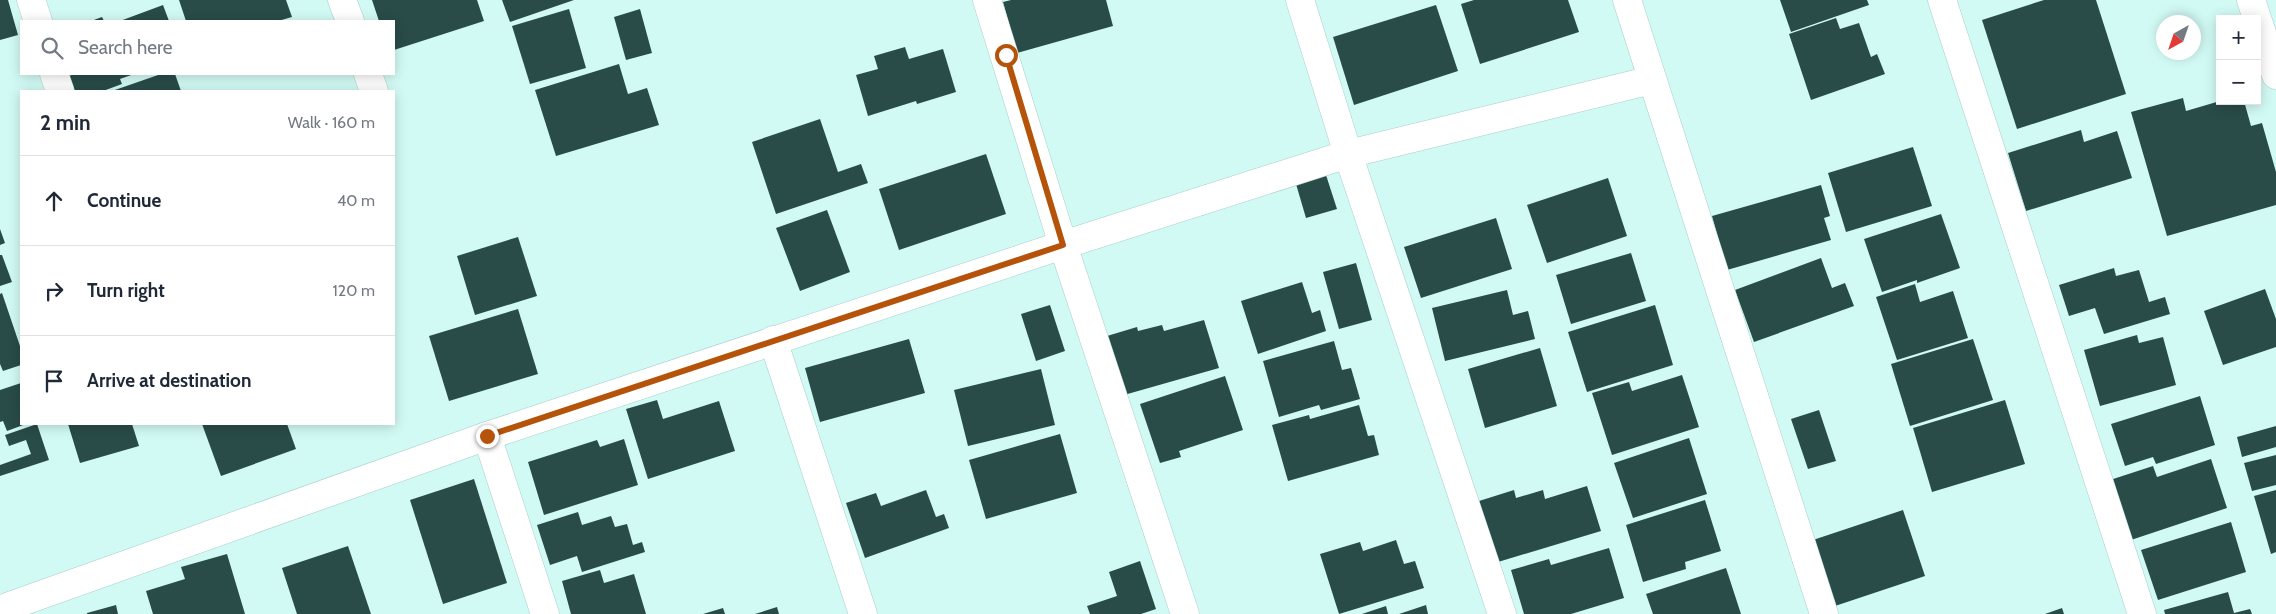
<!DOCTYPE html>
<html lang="en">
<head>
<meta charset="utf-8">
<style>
  :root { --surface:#fff; --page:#f2f2f3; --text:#1f2937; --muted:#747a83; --line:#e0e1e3 }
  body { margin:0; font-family:Cabin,sans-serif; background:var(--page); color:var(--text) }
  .controls { position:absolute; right:15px; top:15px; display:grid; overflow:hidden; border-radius:0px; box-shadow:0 2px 12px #0003 }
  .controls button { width:45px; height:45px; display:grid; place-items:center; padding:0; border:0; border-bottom:1px solid var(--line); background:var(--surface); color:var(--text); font:25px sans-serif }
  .compass { position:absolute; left:2156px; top:15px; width:45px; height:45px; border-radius:50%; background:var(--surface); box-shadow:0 2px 12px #0003; rotate:220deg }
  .stop { position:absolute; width:15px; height:15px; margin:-11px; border:4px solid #b45309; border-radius:50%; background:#fff }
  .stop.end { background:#b45309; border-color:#fff; box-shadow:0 1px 5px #0008 }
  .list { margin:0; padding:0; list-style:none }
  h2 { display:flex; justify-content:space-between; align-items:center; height:65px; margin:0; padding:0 20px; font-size:21px }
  h2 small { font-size:16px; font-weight:400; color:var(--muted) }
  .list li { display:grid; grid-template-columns:32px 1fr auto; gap:15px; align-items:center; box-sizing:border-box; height:90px; padding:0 20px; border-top:1px solid var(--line) }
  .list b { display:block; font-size:19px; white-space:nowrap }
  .list em { font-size:16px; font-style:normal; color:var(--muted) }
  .icon { flex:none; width:28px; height:28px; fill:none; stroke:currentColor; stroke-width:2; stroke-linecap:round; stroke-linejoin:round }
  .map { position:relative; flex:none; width:2276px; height:614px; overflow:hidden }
  .search { position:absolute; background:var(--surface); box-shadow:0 2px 12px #0003; left:20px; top:20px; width:375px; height:55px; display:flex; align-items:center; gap:12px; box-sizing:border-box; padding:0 18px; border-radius:0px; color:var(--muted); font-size:19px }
  .panel { position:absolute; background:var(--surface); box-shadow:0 2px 12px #0003; left:20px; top:90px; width:375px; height:335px; border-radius:0px }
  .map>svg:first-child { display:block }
</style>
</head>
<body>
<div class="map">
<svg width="2276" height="614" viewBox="0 0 2276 614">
  <rect width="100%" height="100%" fill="#d2faf4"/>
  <g fill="#294c48">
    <polygon points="0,0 8,0 18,35 0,40"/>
    <polygon points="179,0 286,0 292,17 278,21 186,21"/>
    <polygon points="372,0 477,0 484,21 394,50 394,21 379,21"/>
    <polygon points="502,0 574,0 510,22"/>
    <polygon points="1011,0 1106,0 1113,26 1017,53 1003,2"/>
    <polygon points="1474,0 1568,0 1579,32 1480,64 1461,4"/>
    <polygon points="1780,0 1867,0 1869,5 1791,32"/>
    <polygon points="2044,0 2096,0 2126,94 2017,129 1982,20"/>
    <polygon points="163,5 169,21 120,21"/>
    <polygon points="1436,5 1458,71 1354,105 1333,37"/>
    <polygon points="569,9 586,68 530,84 512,26"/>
    <polygon points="640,9 652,53 626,60 614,17"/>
    <polygon points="102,17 104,21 91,21"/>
    <polygon points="1836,18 1840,29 1859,23 1871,57 1877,54 1885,74 1811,100 1789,34"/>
    <polygon points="905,47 909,59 943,49 956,92 917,104 916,101 868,116 856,75 878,69 874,56"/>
    <polygon points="619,64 628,94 647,88 659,125 556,156 535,90"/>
    <polygon points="74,74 134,74 120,79 122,84 103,91 75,91 69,76"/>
    <polygon points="161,74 175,74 181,91 112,91"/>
    <polygon points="2183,98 2186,111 2220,101 2244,101 2251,126 2262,123 2276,172 2276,205 2167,236 2131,112"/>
    <polygon points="820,119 838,172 861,164 868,183 776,214 752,142"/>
    <polygon points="2081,130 2084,142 2117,131 2132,178 2026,211 2008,153"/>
    <polygon points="1913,147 1932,206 1846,232 1828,173"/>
    <polygon points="986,154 1006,214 899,250 879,189"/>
    <polygon points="1326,175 1337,209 1306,218 1296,184"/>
    <polygon points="1608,178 1627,236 1547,263 1527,205"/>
    <polygon points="1821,185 1830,216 1824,218 1831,240 1727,270 1712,216"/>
    <polygon points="827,210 850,272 800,291 776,228"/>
    <polygon points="1941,214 1960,268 1917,283 1917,280 1882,292 1864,239"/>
    <polygon points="1496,218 1512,269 1421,298 1404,247"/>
    <polygon points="0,229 5,243 0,245"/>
    <polygon points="518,237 537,296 475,315 457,256"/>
    <polygon points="1631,253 1646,301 1571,324 1556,275"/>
    <polygon points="0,255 2,255 12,282 0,286"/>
    <polygon points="1821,258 1832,288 1845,283 1854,306 1754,342 1735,290"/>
    <polygon points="1356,263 1372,320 1339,329 1323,272"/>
    <polygon points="2114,268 2116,276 2139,270 2149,302 2165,297 2170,314 2104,334 2095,308 2069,316 2059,285"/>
    <polygon points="1302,282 1312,313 1320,310 1326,331 1258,354 1241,301"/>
    <polygon points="1915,284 1920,302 1953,291 1968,338 1897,360 1876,297"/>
    <polygon points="2265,289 2276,319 2276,347 2223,365 2204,311"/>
    <polygon points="1507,290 1513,315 1528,311 1535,339 1445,361 1432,308"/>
    <polygon points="2,293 21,349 21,365 3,371 0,364 0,294"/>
    <polygon points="1050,305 1065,351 1036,361 1021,314"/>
    <polygon points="1655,305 1673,365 1587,392 1568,332"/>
    <polygon points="518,309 538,374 449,401 429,336"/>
    <polygon points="1204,320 1219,368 1124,395 1107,336 1137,327 1138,331 1162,325 1164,331"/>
    <polygon points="2137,335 2139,343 2163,337 2176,385 2100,406 2084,350"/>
    <polygon points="909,339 925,393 820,422 805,368"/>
    <polygon points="1973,339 1993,400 1910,426 1891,364"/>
    <polygon points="1334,341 1342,370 1351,368 1360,399 1321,410 1319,405 1279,417 1263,361"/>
    <polygon points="1540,348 1557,406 1485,428 1468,369"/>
    <polygon points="1041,369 1055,425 968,446 954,390"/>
    <polygon points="1682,375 1699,427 1612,455 1592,393 1629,382 1632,391"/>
    <polygon points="1225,376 1243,430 1179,451 1181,457 1160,463 1140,404"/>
    <polygon points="21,383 21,424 26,424 7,431 3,421 0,422 0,390"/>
    <polygon points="2200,396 2215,445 2156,464 2153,457 2125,466 2111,424"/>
    <polygon points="657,400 663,419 719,401 735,451 648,479 626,409"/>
    <polygon points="2005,400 2025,464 1932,492 1913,428"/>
    <polygon points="1359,405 1368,436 1374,435 1379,455 1288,481 1272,425 1309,415 1310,419"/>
    <polygon points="1819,410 1836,461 1808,469 1791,419"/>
    <polygon points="37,424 49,460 0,476 0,465 31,454 26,440 9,446 5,435"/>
    <polygon points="68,424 132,424 139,446 80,463"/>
    <polygon points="202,424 287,424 296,449 221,476"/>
    <polygon points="2276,426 2276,447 2242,457 2237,437"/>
    <polygon points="1060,434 1077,493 986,519 969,460"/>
    <polygon points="1689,438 1707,494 1633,518 1614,463"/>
    <polygon points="624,439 638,485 544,515 528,462 597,440 600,447"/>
    <polygon points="2276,455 2276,485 2252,491 2244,463"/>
    <polygon points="2211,459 2227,508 2128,541 2107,481 2153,466 2157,477"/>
    <polygon points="474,479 507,583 443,604 410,500"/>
    <polygon points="1587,486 1601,531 1498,562 1479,501 1514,490 1516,498 1543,490 1545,499"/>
    <polygon points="926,490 936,517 944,514 949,528 865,558 846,503 876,493 881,506"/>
    <polygon points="2276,490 2276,552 2271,554 2254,496"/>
    <polygon points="1705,500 1721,551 1685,562 1686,569 1643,582 1626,525"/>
    <polygon points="1903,510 1925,576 1832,607 1810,541"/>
    <polygon points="578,512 582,525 611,516 615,527 627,524 633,545 642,542 645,552 582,572 577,556 550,565 537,525"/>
    <polygon points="2231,522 2246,572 2158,600 2141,550"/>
    <polygon points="1396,540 1404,564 1415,561 1424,588 1339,614 1320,554 1360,542 1363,551"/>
    <polygon points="348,546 371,614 297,614 282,568"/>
    <polygon points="1609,548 1624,598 1571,614 1524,614 1511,570 1549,559 1551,565"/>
    <polygon points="227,554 245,614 153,614 146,591 185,579 181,567"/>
    <polygon points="1140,561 1156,609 1141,614 1090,614 1087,606 1117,596 1109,572"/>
    <polygon points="1726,568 1741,614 1653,614 1646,594"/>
    <polygon points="600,570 604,583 634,574 646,614 571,614 562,581"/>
    <polygon points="2228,592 2234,613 2250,609 2252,614 2165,614 2164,610"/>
    <polygon points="116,605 118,614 87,614 87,613"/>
    <polygon points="1426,605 1428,614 1399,614"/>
    <polygon points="1386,606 1388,614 1362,614"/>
    <polygon points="777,607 779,614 755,614"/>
    <polygon points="723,608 725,614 703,614"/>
    <polygon points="2062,608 2064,614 2045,614"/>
  </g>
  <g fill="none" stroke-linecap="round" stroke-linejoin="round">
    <g stroke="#a8cec9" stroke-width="29">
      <g id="minor">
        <polyline points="31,0 38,21"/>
        <polyline points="342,0 350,21"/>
        <polyline points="987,0 1063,245 1185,614"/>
        <polyline points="1300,0 1348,154 1502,614"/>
        <polyline points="1627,0 1824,614"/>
        <polyline points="1942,0 2142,614"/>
        <polyline points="2251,0 2276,75"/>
        <polyline points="54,74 60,91"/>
        <polyline points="368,74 374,91"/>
        <polyline points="773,340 863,614"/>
        <polyline points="487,436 545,614"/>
        <polyline points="7,607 487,436 1063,245 1348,154 1652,80"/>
      </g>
    </g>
    <use href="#minor" stroke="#fff" stroke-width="28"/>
  </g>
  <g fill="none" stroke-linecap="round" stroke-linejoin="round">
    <polyline stroke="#b45309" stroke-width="6" points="487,436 1063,245 1006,55"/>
  </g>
</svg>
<div class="controls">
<button>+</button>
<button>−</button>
</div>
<svg class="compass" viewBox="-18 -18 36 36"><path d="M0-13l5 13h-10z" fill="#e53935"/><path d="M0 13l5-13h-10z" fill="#747a83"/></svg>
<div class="stop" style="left:1006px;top:55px"></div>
<div class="stop end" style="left:487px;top:436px"></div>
<div class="search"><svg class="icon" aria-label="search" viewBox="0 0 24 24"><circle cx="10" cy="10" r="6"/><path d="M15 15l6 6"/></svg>Search here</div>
<section class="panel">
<h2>2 min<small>Walk · 160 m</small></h2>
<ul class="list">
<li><svg class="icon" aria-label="ahead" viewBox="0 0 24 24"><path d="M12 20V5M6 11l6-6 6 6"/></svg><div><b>Continue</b></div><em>40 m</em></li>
<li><svg class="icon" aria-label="right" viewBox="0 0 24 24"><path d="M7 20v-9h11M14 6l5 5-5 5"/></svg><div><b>Turn right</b></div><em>120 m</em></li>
<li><svg class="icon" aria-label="arrive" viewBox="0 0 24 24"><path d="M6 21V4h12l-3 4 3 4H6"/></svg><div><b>Arrive at destination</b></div></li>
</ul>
</section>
</div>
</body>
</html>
